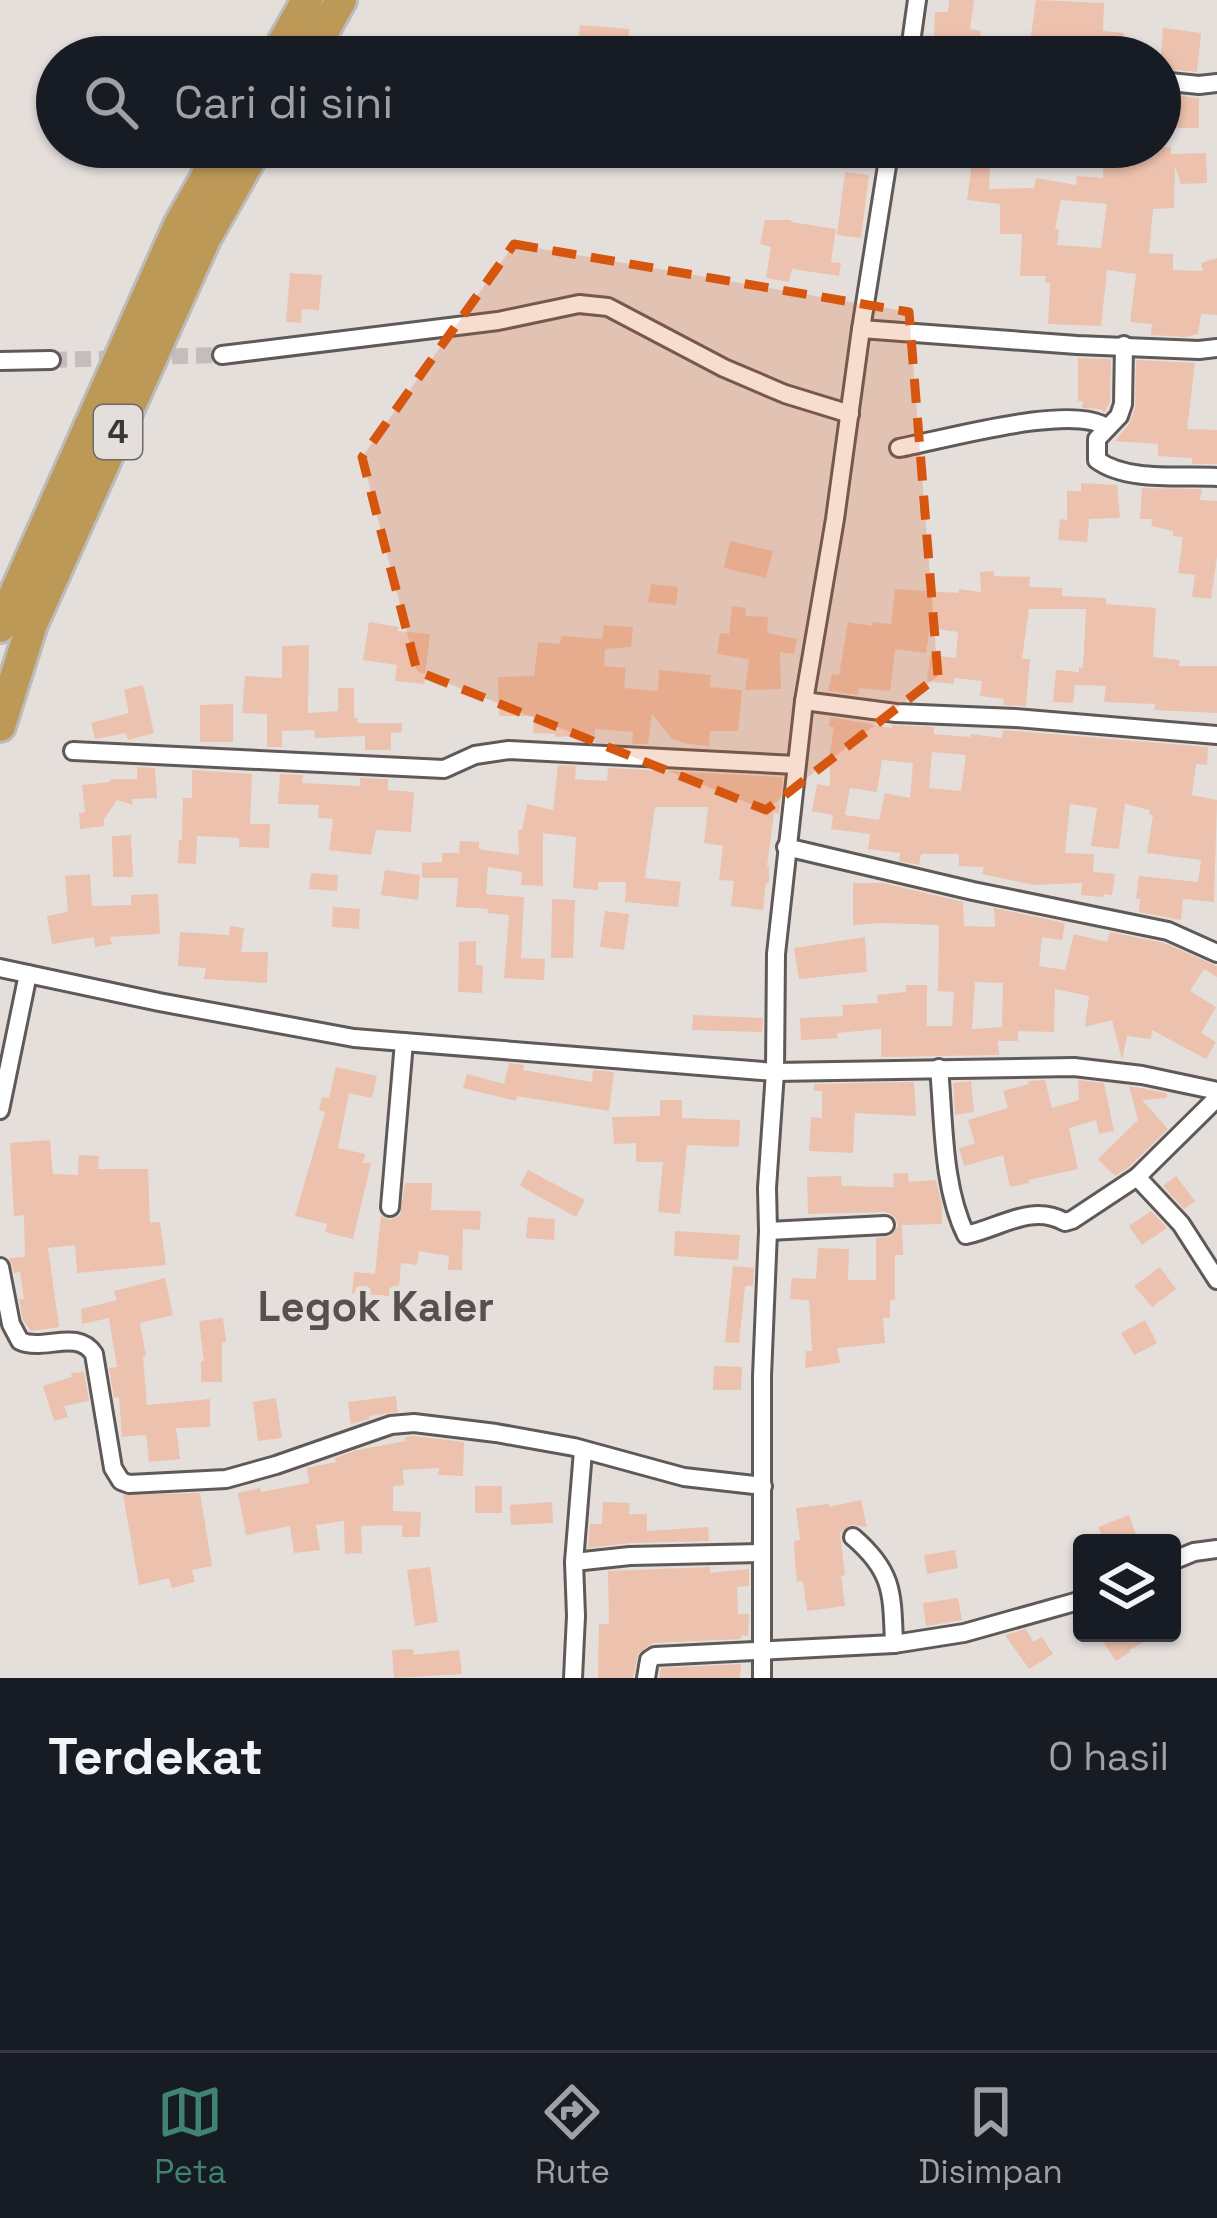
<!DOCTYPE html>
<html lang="id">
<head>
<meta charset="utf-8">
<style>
  :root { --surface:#171b24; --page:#242831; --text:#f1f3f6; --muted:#9ea1a6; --line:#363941; --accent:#408273 }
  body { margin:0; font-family:"Space Grotesk",sans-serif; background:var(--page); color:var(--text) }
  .controls { position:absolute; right:36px; bottom:36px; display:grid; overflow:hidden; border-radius:12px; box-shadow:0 3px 9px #0004 }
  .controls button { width:108px; height:108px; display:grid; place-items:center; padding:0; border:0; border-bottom:3px solid var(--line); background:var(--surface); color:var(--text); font:60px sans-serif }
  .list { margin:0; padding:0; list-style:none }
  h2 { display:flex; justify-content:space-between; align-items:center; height:156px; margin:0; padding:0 48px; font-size:51px }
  h2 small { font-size:39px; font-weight:400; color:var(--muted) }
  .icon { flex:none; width:66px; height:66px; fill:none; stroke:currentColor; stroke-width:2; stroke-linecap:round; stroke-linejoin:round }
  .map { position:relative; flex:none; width:1217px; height:1678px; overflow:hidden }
  .search { position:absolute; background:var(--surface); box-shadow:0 3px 9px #0004; left:36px; right:36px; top:36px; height:132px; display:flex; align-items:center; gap:30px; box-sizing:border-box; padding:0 42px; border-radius:66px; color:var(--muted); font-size:45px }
  .sheet { height:372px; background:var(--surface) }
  nav { display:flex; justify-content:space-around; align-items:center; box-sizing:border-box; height:168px; border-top:3px solid var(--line); background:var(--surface); font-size:33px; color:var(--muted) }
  nav a { display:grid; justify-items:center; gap:6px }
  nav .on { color:var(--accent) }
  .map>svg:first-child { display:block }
</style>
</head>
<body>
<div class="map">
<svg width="1217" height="1678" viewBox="0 0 1217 1678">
  <rect width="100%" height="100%" fill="#e5dfdc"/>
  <g fill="#ecc1ad" fill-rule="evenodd">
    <polygon points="949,0 974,0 970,29 981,31 978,47 934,39 935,12 948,12"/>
    <polygon points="1036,0 1104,3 1103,31 1124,33 1121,57 1028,57"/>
    <polygon points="580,25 629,29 627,57 597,57 598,49 578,47"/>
    <polygon points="1163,28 1201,33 1197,72 1160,68"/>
    <polygon points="845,41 893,41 892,57 845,57"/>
    <polygon points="1175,95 1199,98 1199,128 1160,128 1160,96"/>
    <path d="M974,147H991L989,189L1034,188L1036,178L1076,185L1077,176L1103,178V147H1171V154L1206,153L1207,183L1181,184L1175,166L1174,208L1153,209L1149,253L1173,254V270L1203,271L1201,263L1217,258V315L1201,314L1198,334L1185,337L1151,335L1152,324L1130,322L1136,274L1107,270L1101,326L1048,324L1050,283L1045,282L1046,276H1020L1022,234H1000V204L967,200ZM1061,200L1107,204L1101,248L1057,245L1059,229H1055Z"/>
    <polygon points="845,172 869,175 861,238 837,235"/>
    <polygon points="765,220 791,220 791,222 836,229 831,262 841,263 839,276 792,269 789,282 766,278 771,247 760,244"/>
    <polygon points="290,273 322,275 319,310 302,309 301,323 286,322"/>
    <polygon points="1078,358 1111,359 1110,402 1104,413 1101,409 1082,408 1083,401 1078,401"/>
    <polygon points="1136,360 1195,363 1187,429 1217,430 1217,464 1192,464 1192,458 1158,456 1158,444 1115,441 1129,424 1135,408"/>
    <polygon points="1081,483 1117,485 1120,518 1089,519 1087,542 1058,540 1060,519 1067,520 1067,491 1081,491"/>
    <polygon points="1142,488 1202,489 1200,500 1217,501 1217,556 1211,599 1192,597 1195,575 1178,573 1183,537 1173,536 1173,531 1151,526 1153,519 1140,519"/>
    <polygon points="730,541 773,551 766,578 724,568"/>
    <polygon points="994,571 994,576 1030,577 1029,587 1062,588 1062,596 1106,598 1106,604 1156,608 1153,657 1180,660 1179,666 1217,666 1217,713 1154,710 1155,704 1104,702 1106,686 1075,685 1073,703 1053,702 1056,670 1079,672 1079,667 1083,668 1086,609 1029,609 1022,659 1030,659 1026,706 1003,705 1004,699 980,696 982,681 954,678 954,684 927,681 930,655 956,658 958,632 930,628 926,653 895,649 890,691 859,688 858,695 828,691 832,674 839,675 848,622 872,626 873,622 891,624 895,589 958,593 959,589 981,592 980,572"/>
    <polygon points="651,584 678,587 676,605 648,602"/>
    <polygon points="732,606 746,608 745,616 768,617 767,633 797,639 794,654 780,652 781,689 745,690 749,659 717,654 720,633 729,634"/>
    <polygon points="369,622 399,627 397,631 430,634 424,684 395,681 397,665 363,660"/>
    <polygon points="604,625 633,627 631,647 605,649 604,666 626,668 624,688 658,691 659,670 711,675 710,687 742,690 738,731 710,731 709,746 688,744 672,739 652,714 648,744 632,744 633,732 595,729 595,735 555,737 555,734 533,733 534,716 499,716 498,677 534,676 538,642 560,644 561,636 602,639"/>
    <polygon points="309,645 308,713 338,711 338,688 354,688 354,718 357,718 358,723 402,723 402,732 391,733 391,750 365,750 365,736 315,738 314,730 282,731 282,747 267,747 267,714 242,713 245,676 282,678 282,646"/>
    <polygon points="143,685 154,733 128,740 126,733 95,739 91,723 129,713 124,690"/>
    <polygon points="233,704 233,742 200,742 200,705"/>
    <path d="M830,717L892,728V725L934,727V734L970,737L971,734L1002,738L1003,730L1208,747L1207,765L1196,764L1192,795L1217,800L1214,902L1183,899L1181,920L1139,912L1140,899H1136L1139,876L1198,882L1201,860L1147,853L1153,815L1149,814L1150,810L1125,804L1119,849L1091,846L1097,808L1070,804L1065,853L1094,854L1093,872L1115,874L1112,895L1104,894V897L1081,895L1082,883L1034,885L982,874L984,867L959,866V854H921L919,865L899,861L900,853L868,849L870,834L831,829L833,815L812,811L817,784L830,786V752L834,727H829ZM932,752L966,755L961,791L929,788ZM882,760L913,763L910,798L885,793L879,820L845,815L850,788L877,792Z"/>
    <polygon points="558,765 576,766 575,779 607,781 608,768 783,777 779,814 774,813 767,866 769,866 769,883 766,883 763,910 731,906 734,881 719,880 723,846 704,843 708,807 655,807 645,878 681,882 678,907 625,902 626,882 598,882 598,890 573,888 576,837 543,833 543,886 521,885 522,872 488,867 486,894 524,897 521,958 545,959 544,980 504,978 509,915 487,913 488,909 456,907 458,878 422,878 422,863 442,862 442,853 459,853 460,841 479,842 479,849 519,855 518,830 522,830 527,804 553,810"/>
    <polygon points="137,767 155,768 157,798 132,799 133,805 117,800 104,819 104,826 80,829 79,813 85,812 82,785 109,782 112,779 137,779"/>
    <polygon points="192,770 252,774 250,824 270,824 269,848 239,847 239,838 197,836 196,864 178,863 179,840 182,840 183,798 192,798"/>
    <polygon points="280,774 303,775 302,783 360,786 360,778 388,779 388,790 414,792 411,832 376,830 371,855 329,850 333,819 318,818 319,805 278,804"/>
    <polygon points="131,835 133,877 113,877 112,836"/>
    <polygon points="385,870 420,875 418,900 381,895"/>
    <polygon points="311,873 338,875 337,891 309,889"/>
    <polygon points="90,874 92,906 131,905 131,895 158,894 160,934 110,937 112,944 95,947 94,937 52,944 47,916 68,912 65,876"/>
    <path d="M853,883H883L963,902L964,926L995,927L994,908L1065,923L1062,940L1042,937L1039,966L1065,970L1074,934L1107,942L1110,932L1164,943L1217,966V977L1204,969L1190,991L1216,1007L1201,1033L1216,1042L1206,1059L1152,1030L1151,1039L1127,1036L1122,1060L1112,1020L1085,1027L1089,996L1055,989L1054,1032L1018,1031V1041H998L999,1055L881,1057V1029L837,1033L838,1038L801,1040L800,1018L843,1016L842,1005L878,1003L877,995L906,992V985H927V1026H952L954,992L938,991L939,925L884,923L853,925ZM975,982L1003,983L1002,1027L972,1029Z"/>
    <polygon points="552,899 575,900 573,958 551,958"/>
    <polygon points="333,907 360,909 359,929 332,927"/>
    <polygon points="605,911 629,914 624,950 600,947"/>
    <polygon points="230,926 244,928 241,952 268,952 267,983 204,979 206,968 178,966 180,932 229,935"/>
    <polygon points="865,937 867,972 799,979 794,948"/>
    <polygon points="476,941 476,965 483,965 482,993 458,992 459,942"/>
    <polygon points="693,1015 763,1018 762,1032 692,1030"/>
    <polygon points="509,1063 524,1065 523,1070 592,1082 593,1070 614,1072 609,1111 517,1096 516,1101 463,1088 467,1074 504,1084"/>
    <polygon points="336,1067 377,1076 372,1098 349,1093 338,1148 365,1154 363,1163 371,1163 353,1239 325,1232 327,1224 295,1216 325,1112 319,1110 322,1097 329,1098"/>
    <polygon points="1045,1080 1052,1108 1079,1100 1078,1080 1104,1083 1114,1131 1099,1134 1096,1120 1069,1128 1078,1169 1028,1180 1029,1183 1010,1187 1003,1155 964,1166 959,1148 975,1143 968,1120 1008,1108 1003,1091 1029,1084 1028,1081"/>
    <polygon points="971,1081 974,1112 955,1115 953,1083"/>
    <polygon points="914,1082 916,1116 855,1113 853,1153 809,1151 811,1117 822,1118 822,1091 814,1091 814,1084"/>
    <polygon points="1129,1086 1167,1093 1167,1098 1142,1100 1168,1129 1129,1167 1115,1176 1098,1159 1138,1120"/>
    <polygon points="660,1100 682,1100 682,1118 740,1120 739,1147 687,1145 680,1214 658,1212 663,1162 636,1162 636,1143 614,1144 612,1117 660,1116"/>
    <polygon points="50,1140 53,1174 78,1175 79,1155 99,1156 98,1169 148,1169 150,1223 160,1222 166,1265 77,1273 75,1245 48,1248 59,1327 31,1331 23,1320 19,1299 24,1299 20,1272 14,1273 9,1258 25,1257 24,1215 14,1216 10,1143"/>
    <polygon points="528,1170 585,1200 576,1217 520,1186"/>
    <polygon points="908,1173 909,1182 936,1180 942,1205 942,1224 902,1225 903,1255 895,1255 895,1300 890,1300 890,1318 883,1318 885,1343 837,1348 840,1363 805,1368 806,1351 812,1351 809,1300 790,1299 792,1278 816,1279 818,1248 849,1249 848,1280 876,1280 876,1238 891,1236 898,1226 895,1217 886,1212 808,1214 807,1177 841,1176 842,1186 894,1187 893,1174"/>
    <polygon points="1176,1176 1195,1201 1184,1209 1163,1186"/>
    <polygon points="405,1183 432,1183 431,1210 481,1211 480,1230 463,1229 462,1270 448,1270 449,1256 419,1251 417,1265 401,1263 398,1297 352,1293 354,1272 375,1274 381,1216 390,1220 400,1215"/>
    <polygon points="1151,1211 1167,1228 1142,1245 1129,1226"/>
    <polygon points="528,1217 555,1219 554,1240 526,1238"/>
    <polygon points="675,1231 740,1235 738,1260 674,1256"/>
    <polygon points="733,1266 754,1268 753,1286 745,1286 739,1343 725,1342"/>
    <polygon points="1160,1267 1176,1289 1152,1307 1134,1286"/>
    <polygon points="165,1278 173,1315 140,1323 146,1356 143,1357 147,1405 210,1399 210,1427 176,1428 180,1459 149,1462 146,1435 122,1437 119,1397 114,1398 109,1368 117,1367 109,1318 82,1324 81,1309 117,1300 114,1291"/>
    <polygon points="223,1318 226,1342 222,1343 222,1382 201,1382 201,1361 204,1361 199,1321"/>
    <polygon points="1145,1320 1157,1343 1134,1355 1121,1333"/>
    <polygon points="714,1366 742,1367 741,1390 713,1390"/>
    <polygon points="84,1372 89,1401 64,1406 68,1417 54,1421 43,1386 72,1377 71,1373"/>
    <polygon points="396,1396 398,1412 369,1416 369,1419 351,1424 348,1402"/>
    <polygon points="276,1398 282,1438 258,1441 253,1402"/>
    <polygon points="414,1436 464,1442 463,1476 438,1475 439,1468 403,1470 404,1485 393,1486 393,1511 421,1512 420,1537 402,1537 402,1525 361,1526 362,1553 345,1554 344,1521 316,1525 320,1550 294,1553 290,1526 246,1535 238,1493 260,1488 261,1492 309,1483 307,1468 336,1462 335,1458 357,1450 406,1441 405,1437"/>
    <rect x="475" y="1486" width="27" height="27"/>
    <polygon points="200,1493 212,1566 192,1570 195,1582 172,1588 169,1578 139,1585 123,1495"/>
    <polygon points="861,1500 867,1527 850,1525 840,1533 845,1575 841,1576 845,1606 807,1611 803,1581 797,1581 795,1562 794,1541 800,1540 796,1508 829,1504 829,1507"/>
    <polygon points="552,1502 553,1523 511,1525 510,1505"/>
    <polygon points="603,1502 630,1503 629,1514 647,1514 647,1531 708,1527 709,1541 630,1543 588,1548 590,1524 602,1524"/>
    <polygon points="1129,1515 1139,1543 1105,1543 1098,1527"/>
    <polygon points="955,1550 958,1568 927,1574 924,1555"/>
    <polygon points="430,1567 438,1622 415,1626 407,1570"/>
    <polygon points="710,1567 710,1573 749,1569 749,1586 737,1587 738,1614 749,1614 748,1636 741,1635 741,1639 653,1643 638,1654 633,1678 598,1678 599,1624 609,1624 608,1571"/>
    <polygon points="958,1598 962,1620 926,1626 923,1603"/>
    <polygon points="1026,1629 1033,1642 1042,1637 1053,1654 1029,1669 1005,1635"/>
    <polygon points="1120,1633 1162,1633 1129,1650 1130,1652 1116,1661 1104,1643"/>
    <polygon points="413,1649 414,1655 459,1650 462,1674 394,1678 392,1650"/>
    <polygon points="741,1664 740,1678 659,1678 661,1668"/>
  </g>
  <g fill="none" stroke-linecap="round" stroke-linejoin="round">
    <g stroke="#c3bdbb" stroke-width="16" stroke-dasharray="16 8" stroke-linecap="butt">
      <polyline points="148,357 222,355"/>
      <polyline points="51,360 122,358"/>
    </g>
    <g stroke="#5f5a58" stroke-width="22">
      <g id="minor">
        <polyline points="911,49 971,57"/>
        <polyline points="909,57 917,0"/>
        <polyline points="1160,81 1199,85 1217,83"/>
        <polyline points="861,329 1077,345 1199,350 1217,348"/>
        <path d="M1124,345L1123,404L1119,416L1097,439V460C1127,482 1180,475 1217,477"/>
        <polyline points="222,355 498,321 579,304 608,307 724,368 785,394 850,414"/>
        <polyline points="0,361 51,360"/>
        <path d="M899,448C942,440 1075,402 1107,428"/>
        <polyline points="804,701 896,713 1015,718 1217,735"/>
        <polyline points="73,751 444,769 475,755 509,750 796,765"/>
        <polyline points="786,847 973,891 1168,931 1217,953"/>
        <polyline points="0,968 159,1002 354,1038 775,1072 1074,1067 1142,1075 1213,1090"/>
        <path d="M939,1068C944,1121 942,1186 966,1235C1000,1228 1031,1203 1065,1222L1072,1220L1137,1177L1181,1224L1217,1280"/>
        <polyline points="0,1110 28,974"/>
        <polyline points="1137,1177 1215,1100"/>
        <polyline points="390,1207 404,1042"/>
        <polyline points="768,1231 885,1225"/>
        <path d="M0,1267L11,1324L20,1341C44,1352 77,1328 94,1354L113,1468L121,1481L129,1484L226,1479L276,1465L391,1425L414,1423L496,1433L574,1447L684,1477L763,1486"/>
        <path d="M853,1537C894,1572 892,1594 894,1644"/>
        <polyline points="1172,1561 1194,1552 1217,1549"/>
        <polyline points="574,1562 630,1556 761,1553"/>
        <polyline points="573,1678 576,1616 574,1562 583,1451"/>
        <polyline points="646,1678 649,1660 655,1656 894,1644 964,1633 1082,1600"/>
        <polyline points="762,1678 762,1376 768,1231 767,1188 775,1072 776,954 804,701 835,519 861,329 890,147"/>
      </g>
    </g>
    <g stroke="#bcbbba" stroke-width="36">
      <g id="motorway">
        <polyline points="275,57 307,0"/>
        <polyline points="309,57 341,0"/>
        <polyline points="0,627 179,225 223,147"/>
        <polyline points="0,726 32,624 205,239 257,147"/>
      </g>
    </g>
    <use href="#minor" stroke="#fff" stroke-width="16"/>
    <use href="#motorway" stroke="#bd9957" stroke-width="30"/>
  </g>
  <path fill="#d65610" fill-opacity="0.2" stroke="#d65610" stroke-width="9" stroke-dasharray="24 15" stroke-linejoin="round" d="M514,244L909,312L938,676L766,810L417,671L362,457Z"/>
  <g text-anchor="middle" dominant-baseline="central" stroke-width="10" stroke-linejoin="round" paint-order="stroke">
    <rect fill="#e5dfdc" stroke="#6d6967" stroke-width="3" x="94" y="405" width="48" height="54" rx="9"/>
    <g font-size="33" font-weight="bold" fill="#393635">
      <text x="118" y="432">4</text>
    </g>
    <g font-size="42" font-weight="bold" fill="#56514f" stroke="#e5dfdc">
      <text x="376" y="1306">Legok Kaler</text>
    </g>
  </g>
</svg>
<div class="controls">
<button><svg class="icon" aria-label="layers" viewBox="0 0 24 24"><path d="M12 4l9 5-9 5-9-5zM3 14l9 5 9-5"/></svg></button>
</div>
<div class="search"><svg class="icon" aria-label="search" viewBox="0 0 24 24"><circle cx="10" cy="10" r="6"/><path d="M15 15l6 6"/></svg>Cari di sini</div>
</div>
<section class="sheet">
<h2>Terdekat<small>0 hasil</small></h2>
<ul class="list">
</ul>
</section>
<nav>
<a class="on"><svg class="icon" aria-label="map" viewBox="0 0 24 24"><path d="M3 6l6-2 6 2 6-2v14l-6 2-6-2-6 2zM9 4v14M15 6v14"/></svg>Peta</a>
<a><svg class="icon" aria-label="directions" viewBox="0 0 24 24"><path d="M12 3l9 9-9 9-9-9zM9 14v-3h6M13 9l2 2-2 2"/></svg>Rute</a>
<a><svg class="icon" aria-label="saved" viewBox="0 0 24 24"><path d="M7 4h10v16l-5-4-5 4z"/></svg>Disimpan</a>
</nav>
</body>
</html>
